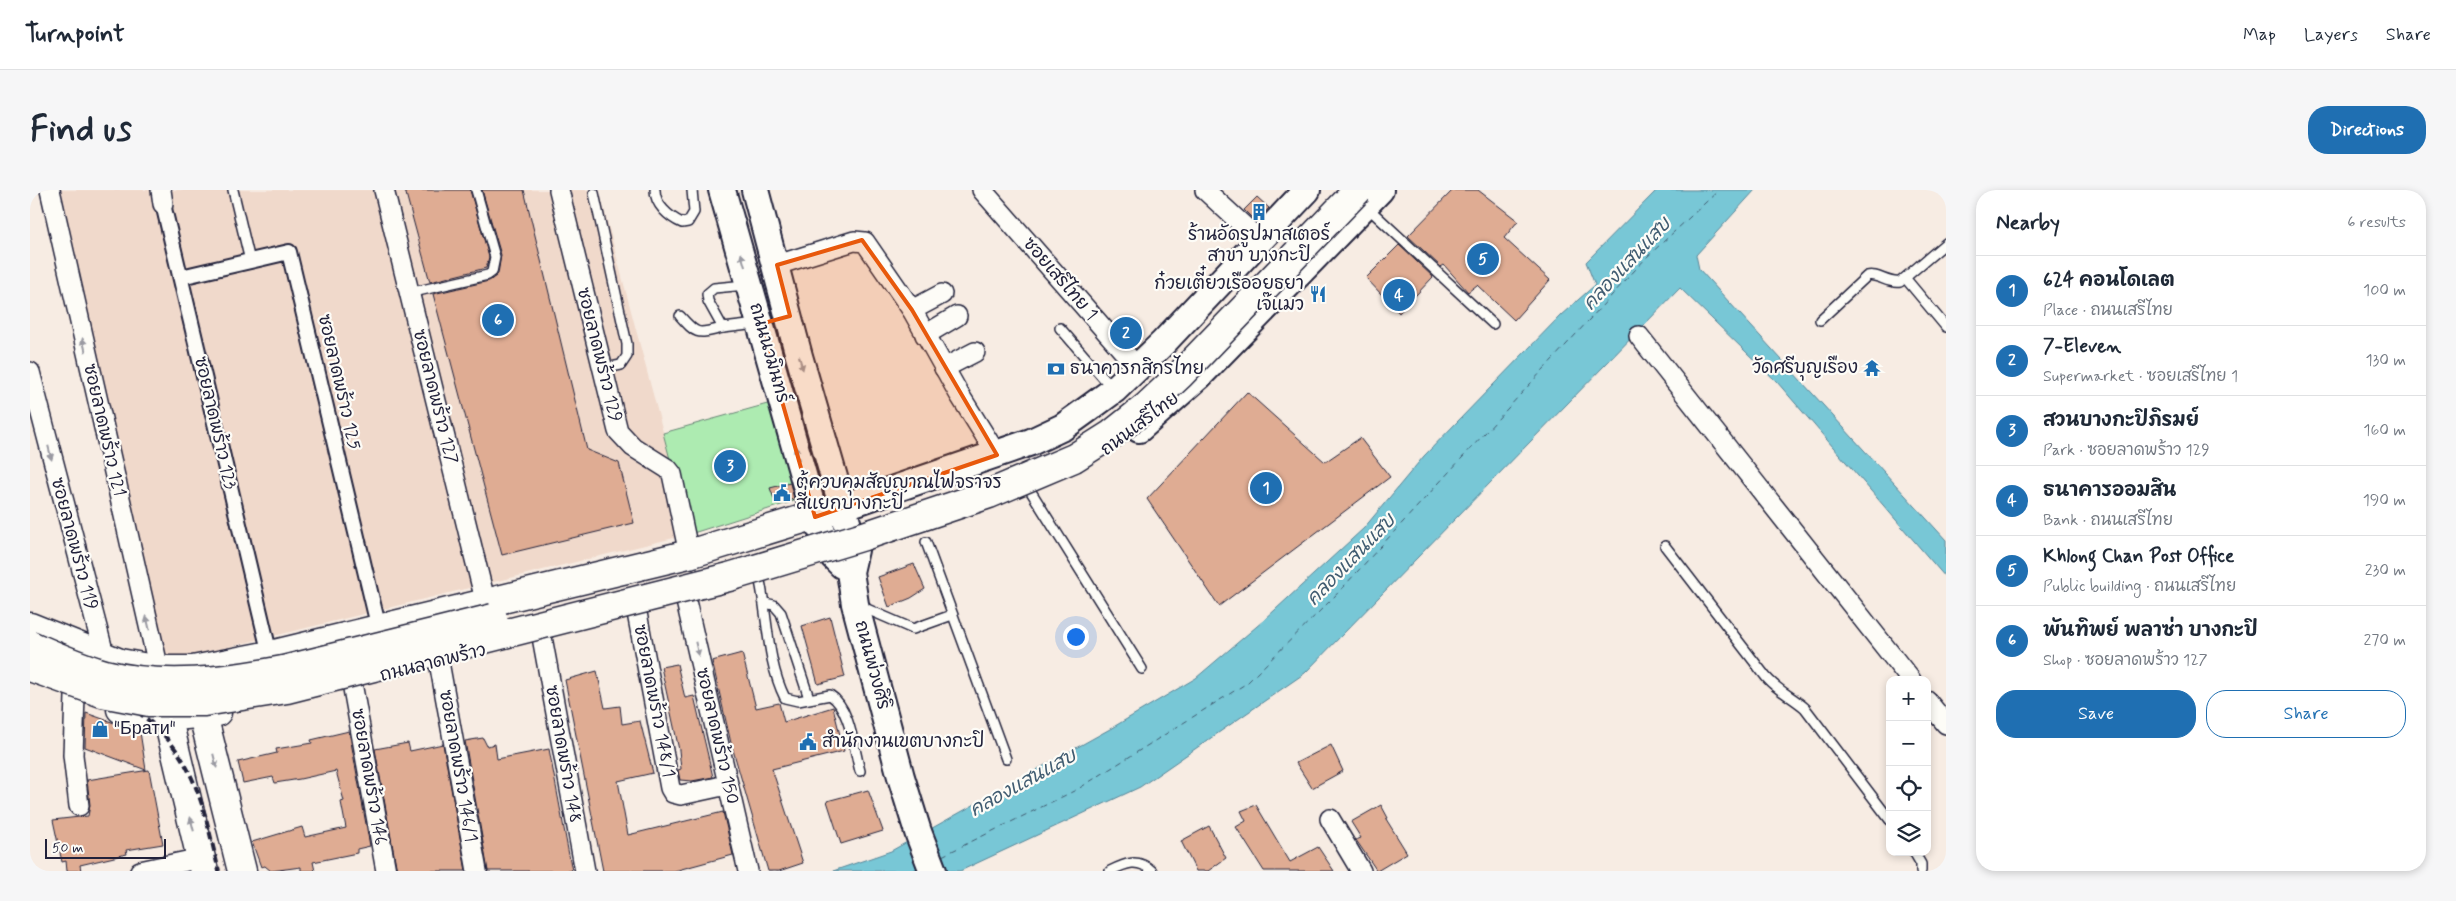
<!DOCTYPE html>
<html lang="en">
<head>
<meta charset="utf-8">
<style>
  :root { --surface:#fff; --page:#f6f6f7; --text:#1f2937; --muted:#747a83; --line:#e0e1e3; --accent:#1f6fb2 }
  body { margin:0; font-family:Mynerve,"Playpen Sans Thai",sans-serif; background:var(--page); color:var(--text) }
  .controls { position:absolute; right:15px; bottom:15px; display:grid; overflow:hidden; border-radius:10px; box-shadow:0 2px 8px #0003 }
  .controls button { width:45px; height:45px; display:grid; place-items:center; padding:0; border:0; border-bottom:1px solid var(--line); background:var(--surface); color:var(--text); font:25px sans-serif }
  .scale { position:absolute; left:15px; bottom:12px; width:121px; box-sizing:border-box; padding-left:5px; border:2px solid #22223b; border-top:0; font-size:14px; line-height:18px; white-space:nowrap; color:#22223b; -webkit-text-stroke:4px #fdfcf7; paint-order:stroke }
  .you { position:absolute; left:1045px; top:446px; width:18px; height:18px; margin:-12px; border:4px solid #fff; border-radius:50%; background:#1a73e8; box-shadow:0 0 0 8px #1a73e833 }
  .badge { display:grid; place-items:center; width:32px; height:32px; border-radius:50%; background:var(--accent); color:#fff; font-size:16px; font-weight:700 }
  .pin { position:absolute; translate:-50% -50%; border:2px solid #fff; box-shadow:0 1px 5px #0006 }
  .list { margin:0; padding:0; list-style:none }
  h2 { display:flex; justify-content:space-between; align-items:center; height:65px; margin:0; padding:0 20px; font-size:21px }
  h2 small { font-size:16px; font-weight:400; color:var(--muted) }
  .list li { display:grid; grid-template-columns:32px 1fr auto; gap:15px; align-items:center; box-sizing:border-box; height:70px; padding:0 20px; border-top:1px solid var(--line) }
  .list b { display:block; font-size:19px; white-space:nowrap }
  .list p { margin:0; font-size:16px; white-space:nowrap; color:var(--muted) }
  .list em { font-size:16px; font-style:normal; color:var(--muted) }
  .actions { display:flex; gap:10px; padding:15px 20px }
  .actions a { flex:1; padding:11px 0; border:1px solid var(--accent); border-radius:20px; text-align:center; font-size:18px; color:var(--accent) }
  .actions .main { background:var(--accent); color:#fff }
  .icon { flex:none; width:28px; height:28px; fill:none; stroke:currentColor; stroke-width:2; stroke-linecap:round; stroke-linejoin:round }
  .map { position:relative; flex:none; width:1916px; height:681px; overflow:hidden; border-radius:20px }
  header { display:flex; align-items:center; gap:30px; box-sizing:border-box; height:70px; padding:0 25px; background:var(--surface); border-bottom:1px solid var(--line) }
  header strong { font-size:24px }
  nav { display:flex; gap:28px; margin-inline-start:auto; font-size:18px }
  .intro { display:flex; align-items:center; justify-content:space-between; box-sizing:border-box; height:120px; padding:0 30px }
  h1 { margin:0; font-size:35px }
  .button { padding:12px 22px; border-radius:20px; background:var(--accent); color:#fff; font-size:18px; font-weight:700 }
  main { display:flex; gap:30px; padding:0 30px }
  aside { flex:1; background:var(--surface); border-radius:20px; box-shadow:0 2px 8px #0003 }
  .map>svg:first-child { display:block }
</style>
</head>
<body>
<header>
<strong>Turnpoint</strong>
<nav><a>Map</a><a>Layers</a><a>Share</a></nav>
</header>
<div class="intro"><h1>Find us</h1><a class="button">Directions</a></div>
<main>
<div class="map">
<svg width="1916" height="681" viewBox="0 0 1916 681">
  <rect width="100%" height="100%" fill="#f7ece3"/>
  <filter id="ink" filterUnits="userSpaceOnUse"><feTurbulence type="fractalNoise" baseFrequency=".02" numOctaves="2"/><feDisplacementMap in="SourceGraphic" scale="10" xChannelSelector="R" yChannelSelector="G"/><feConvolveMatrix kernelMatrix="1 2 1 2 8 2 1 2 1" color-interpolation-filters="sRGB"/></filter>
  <g filter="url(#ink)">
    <polygon fill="#f0d9cb" points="31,0 569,0 660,344 137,472"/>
    <polygon fill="#adebb1" stroke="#688676" points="741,213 767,310 660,344 633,243"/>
    <polygon fill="#78c7d6" stroke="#568598" points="1627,0 1725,0 1666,65 1669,79 1916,350 1916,388 1747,192 1650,98 1275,483 1110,597 930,681 803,681 861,661 1080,539 1166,488 1233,431 1334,338 1394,266 1531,125 1565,95 1556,72"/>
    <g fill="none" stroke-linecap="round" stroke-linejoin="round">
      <g stroke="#405c71" stroke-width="1" stroke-dasharray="6 5" stroke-linecap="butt">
        <polyline points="912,666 1048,599 1217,493 1304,407 1617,67 1689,0"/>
        <polyline points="882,681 888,678"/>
      </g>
    </g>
    <g fill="#dfac93" stroke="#22223b">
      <polygon points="375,0 440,0 459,67 456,78 400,92"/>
      <polygon points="452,0 494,0 557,260 589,273 604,333 472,365 403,104 459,91 468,84 471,65"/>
      <polygon points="1423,0 1448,0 1488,31 1474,48 1520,90 1484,130 1447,95 1438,102 1414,75 1411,77 1378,46"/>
      <polygon points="1227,7 1239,18 1226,32 1214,20"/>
      <polygon points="1369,55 1403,87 1369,123 1336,88"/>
      <polygon points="1217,202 1295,272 1330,248 1360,287 1189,416 1117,309"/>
      <polygon points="760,293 764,309 746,314 740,298"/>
      <polygon points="884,374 895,399 881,408 859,417 848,387"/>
      <polygon points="800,427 815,487 788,494 772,436"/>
      <polygon points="712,463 726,518 749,513 754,532 803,517 814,561 742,579 773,673 749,681 738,681 701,553 682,471"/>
      <polygon points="647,474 655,508 664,506 683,587 662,591 650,590 648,580 651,579 649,560 631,477"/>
      <polygon points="567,481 575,518 590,516 592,534 610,531 623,583 588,591 598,645 693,622 703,665 644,681 573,681 535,490"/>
      <polygon points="56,523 110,542 116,580 55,557"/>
      <polygon points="319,541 340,656 327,659 327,663 283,672 285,681 271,681 271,677 241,681 235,676 231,677 222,652 272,637 275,647 316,638 311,612 314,611 306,581 270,589 245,593 243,587 213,593 208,572 247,563 246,559 282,553 281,550"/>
      <polygon points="453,548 457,556 465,554 467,569 519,559 542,681 458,681 435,551"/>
      <polygon points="378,553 380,561 413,554 436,681 367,681 345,559"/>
      <polygon points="1301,555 1313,581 1282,598 1266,573"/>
      <polygon points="119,580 133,654 96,660 97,664 50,675 51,681 37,681 36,671 32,672 23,630 58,626 60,615 57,590"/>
      <polygon points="838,600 853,641 811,654 797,611"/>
      <polygon points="1226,615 1260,672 1288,657 1304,681 1234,681 1206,637 1216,631 1211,621"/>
      <polygon points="1351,615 1358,628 1356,629 1377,663 1347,681 1326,650 1331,648 1321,632"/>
      <polygon points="1179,636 1196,668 1178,681 1166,681 1151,651"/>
    </g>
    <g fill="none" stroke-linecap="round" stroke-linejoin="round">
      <g stroke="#22223b" stroke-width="12">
        <g id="service">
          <polyline points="203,0 220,71"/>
          <path d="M625,0C625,15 639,27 652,33L658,32L664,22L662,0"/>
          <polyline points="564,3 597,154 597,166 591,175 571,179"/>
          <polyline points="1337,17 1463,134"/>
          <polyline points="1876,89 1916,137"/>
          <polyline points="716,95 684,98 677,104 678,111 693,138 727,134"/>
          <polyline points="379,103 458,85 462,82 465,67 446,0"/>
          <path d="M650,126C668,146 667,144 693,138"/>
          <path d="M1790,130L1837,86C1847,83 1858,94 1870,92L1916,53"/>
          <polyline points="1030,138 1082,198"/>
          <polyline points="1000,300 1112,479"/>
          <polyline points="896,352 976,569"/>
          <path d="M1635,356L1736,487C1748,501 1761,506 1775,518L1860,630"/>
          <path d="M730,391C738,429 737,472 755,508L768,511L800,505C820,517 824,559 830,581"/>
          <polyline points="735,413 744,415 751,423 779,508"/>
          <polyline points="830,416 883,439 922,425"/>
          <polyline points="1884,662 1891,674 1891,681"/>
          <path d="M1080,681C1096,673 1108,668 1122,681"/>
        </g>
      </g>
      <g stroke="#22223b" stroke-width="18">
        <g id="pedestrian">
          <polyline points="133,14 240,465"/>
          <polyline points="151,87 259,62 349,439"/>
        </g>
      </g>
      <g stroke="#22223b" stroke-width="22">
        <g id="minor">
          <polyline points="20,0 129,480"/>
          <polyline points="131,0 133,14"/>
          <polyline points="354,0 456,414"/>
          <polyline points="529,0 588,241 603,257 638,279 642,284 659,364"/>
          <polyline points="952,0 1108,178"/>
          <polyline points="1175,0 1230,51"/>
          <polyline points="747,75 824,51 835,52 882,120 929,204 967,265"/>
          <polyline points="882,120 912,104"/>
          <polyline points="895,145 927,126"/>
          <polyline points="1609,146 1881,490"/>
          <polyline points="914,178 945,162"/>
          <polyline points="0,182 75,468"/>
          <polyline points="656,411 718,681"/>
          <polyline points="607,423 640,598 643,603 651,605 697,595"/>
          <polyline points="512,447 555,681"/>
          <polyline points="409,472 447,681"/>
          <polyline points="322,493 356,681"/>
          <polyline points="45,506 43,565 49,616"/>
          <polyline points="1897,511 1916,534"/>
          <polyline points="1300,629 1331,681"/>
          <polyline points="110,681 171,668"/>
        </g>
      </g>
      <g stroke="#22223b" stroke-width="30">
        <g id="secondary">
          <polyline points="692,0 785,327 804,367 812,375"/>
          <polyline points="725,0 769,166 825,360 820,382 825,414 871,587 888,642 903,681"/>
          <polyline points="1109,239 1169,186 1350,0"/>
          <polyline points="812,317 1001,252 1033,237 1058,219 1084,200 1133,153 1277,0"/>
        </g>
      </g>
      <g stroke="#22223b" stroke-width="31">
        <g id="primary">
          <polyline points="0,437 90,473 129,480 163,480 240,465 659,364 812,317"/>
          <polyline points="168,505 212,681"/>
          <polyline points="133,509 174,681"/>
          <polyline points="91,519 135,527 187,522"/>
        </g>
      </g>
      <use href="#service" stroke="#fdfcf7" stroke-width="9"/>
      <use href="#pedestrian" stroke="#fdfcf7" stroke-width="14"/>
      <use href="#minor" stroke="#fdfcf7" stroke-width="19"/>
      <use href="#secondary" stroke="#fdfcf7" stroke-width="26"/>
      <use href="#primary" stroke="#fdfcf7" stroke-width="28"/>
      <path stroke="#22223b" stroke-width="4" stroke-dasharray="8 4" stroke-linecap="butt" d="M0,468C63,495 131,519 161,586C175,616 181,650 189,681"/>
      <g stroke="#22223b" stroke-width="31" stroke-linecap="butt">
        <g id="primary-bridge">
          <path d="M0,455C24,465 49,477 75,484C133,499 195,491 253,480L463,428"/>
          <polyline points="0,477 72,503 119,512 174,512 257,499 699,387 834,346 959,304 1044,268 1082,244 1116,217 1150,185 1328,0"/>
        </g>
      </g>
      <use href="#primary-bridge" stroke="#fdfcf7" stroke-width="28"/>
    </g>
    <defs><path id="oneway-solid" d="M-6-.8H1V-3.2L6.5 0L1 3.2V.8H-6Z" transform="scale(1.25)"/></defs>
    <g fill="#9a9aa2">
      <use href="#oneway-solid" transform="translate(713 70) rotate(-106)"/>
      <use href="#oneway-solid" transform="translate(54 155) rotate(-103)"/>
      <use href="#oneway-solid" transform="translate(771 173) rotate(74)"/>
      <use href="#oneway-solid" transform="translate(20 263) rotate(76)"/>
      <use href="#oneway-solid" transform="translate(767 263) rotate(-106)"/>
      <use href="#oneway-solid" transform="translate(118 433) rotate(-103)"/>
      <use href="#oneway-solid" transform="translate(667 459) rotate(77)"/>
      <use href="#oneway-solid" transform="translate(185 571) rotate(76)"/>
      <use href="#oneway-solid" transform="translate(162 634) rotate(-104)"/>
    </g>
  </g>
  <path fill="#e8590c" fill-opacity="0.2" stroke="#e8590c" stroke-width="4" stroke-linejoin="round" d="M832,50L882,120L967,265L785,327L730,134L760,126L747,75Z"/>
  <defs>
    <g id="building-bare" transform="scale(1.35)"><path d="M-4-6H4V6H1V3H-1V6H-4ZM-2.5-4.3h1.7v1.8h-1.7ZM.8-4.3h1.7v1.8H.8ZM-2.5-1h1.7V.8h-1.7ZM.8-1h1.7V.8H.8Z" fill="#1f6fb2" stroke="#fdfcf7" stroke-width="2.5" paint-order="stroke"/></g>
    <g id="restaurant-bare" transform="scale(1.35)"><path d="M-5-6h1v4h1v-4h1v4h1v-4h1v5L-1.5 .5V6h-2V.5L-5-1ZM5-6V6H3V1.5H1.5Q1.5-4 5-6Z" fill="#1f6fb2" stroke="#fdfcf7" stroke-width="2.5" paint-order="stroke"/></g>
    <g id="temple-bare" transform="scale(1.35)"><path d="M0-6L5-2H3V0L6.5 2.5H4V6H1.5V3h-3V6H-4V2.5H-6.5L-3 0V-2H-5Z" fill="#1f6fb2" stroke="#fdfcf7" stroke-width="2.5" paint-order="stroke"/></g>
    <g id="bank-bare" transform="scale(1.35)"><path d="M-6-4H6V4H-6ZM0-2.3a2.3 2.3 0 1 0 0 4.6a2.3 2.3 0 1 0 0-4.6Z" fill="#1f6fb2" stroke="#fdfcf7" stroke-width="2.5" paint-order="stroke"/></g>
    <g id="civic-bare" transform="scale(1.35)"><path d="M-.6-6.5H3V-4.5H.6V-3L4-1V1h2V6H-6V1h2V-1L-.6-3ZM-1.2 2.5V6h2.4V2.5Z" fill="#1f6fb2" stroke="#fdfcf7" stroke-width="2.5" paint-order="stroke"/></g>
    <g id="shop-bare" transform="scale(1.35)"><path d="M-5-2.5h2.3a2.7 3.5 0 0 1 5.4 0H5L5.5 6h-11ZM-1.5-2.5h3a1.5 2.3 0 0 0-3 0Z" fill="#1f6fb2" stroke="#fdfcf7" stroke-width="2.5" paint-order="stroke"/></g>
  </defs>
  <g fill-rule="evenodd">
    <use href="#building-bare" x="1229" y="22"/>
    <use href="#restaurant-bare" x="1288" y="104"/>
    <use href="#temple-bare" x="1842" y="178"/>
    <use href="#bank-bare" x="1026" y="179"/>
    <use href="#civic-bare" x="752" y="303"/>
    <use href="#shop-bare" x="70" y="539"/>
    <use href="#civic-bare" x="778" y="552"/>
  </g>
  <g text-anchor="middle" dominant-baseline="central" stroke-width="4.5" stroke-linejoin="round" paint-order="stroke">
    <g font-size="18" fill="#22223b" stroke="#fdfcf7" text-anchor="start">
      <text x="1229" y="45" text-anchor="middle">ร้านอัดรูปมาสเตอร์<tspan x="1229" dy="21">สาขา บางกะปิ</tspan></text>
      <text x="1274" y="94" text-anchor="end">ก๋วยเตี๋ยวเรืออยุธยา<tspan x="1274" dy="21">เจ๊แมว</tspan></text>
      <text x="1828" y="178" text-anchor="end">วัดศรีบุญเรือง</text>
      <text x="1040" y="179">ธนาคารกสิกรไทย</text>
      <text x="766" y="293">ตู้ควบคุมสัญญาณไฟจราจร<tspan x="766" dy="21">สี่แยกบางกะปิ</tspan></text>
      <text x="84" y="539">"Брати"</text>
      <text x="792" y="552">สำนักงานเขตบางกะปิ</text>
    </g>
    <g font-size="18" fill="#22223b" stroke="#fdfcf7">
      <text transform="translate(1030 89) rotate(49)">ซอยเสรีไทย 1</text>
      <text transform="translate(739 163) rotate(74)">ถนนนวมินทร์</text>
      <text transform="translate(569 165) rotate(76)">ซอยลาดพร้าว 129</text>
      <text transform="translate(309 192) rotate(77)">ซอยลาดพร้าว 125</text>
      <text transform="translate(405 207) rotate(76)">ซอยลาดพร้าว 127</text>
      <text transform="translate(185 233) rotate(77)">ซอยลาดพร้าว 123</text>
      <text transform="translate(1110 234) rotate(-37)">ถนนเสรีไทย</text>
      <text transform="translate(74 240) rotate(77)">ซอยลาดพร้าว 121</text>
      <text transform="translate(44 354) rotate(75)">ซอยลาดพร้าว 119</text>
      <text transform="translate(403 473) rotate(-14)">ถนนลาดพร้าว</text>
      <text transform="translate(842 475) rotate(75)">ถนนพ่วงศิริ</text>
      <text transform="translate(624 511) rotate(79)">ซอยลาดพร้าว 148/1</text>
      <text transform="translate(687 546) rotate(77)">ซอยลาดพร้าว 150</text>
      <text transform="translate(533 564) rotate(80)">ซอยลาดพร้าว 148</text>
      <text transform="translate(428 576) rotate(80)">ซอยลาดพร้าว 146/1</text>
      <text transform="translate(339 587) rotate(80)">ซอยลาดพร้าว 146</text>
    </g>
    <g font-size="19" font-style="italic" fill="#405c71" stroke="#fdfcf7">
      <text transform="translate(1597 74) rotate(-47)">คลองแสนแสบ</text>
      <text transform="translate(1321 370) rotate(-46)">คลองแสนแสบ</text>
      <text transform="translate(993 593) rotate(-29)">คลองแสนแสบ</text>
    </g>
  </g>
</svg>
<div class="controls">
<button>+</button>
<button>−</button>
<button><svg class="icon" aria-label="locate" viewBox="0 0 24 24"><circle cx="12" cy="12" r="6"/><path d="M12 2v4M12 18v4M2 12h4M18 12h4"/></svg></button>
<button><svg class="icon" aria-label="layers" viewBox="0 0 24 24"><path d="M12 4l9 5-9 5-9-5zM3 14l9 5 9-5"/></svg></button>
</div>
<div class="scale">50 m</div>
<div class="you"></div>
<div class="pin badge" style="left:1236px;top:298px">1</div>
<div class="pin badge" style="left:1096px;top:143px">2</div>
<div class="pin badge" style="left:700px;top:276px">3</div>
<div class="pin badge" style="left:1369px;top:105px">4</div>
<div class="pin badge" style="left:1453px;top:69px">5</div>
<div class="pin badge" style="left:468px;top:130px">6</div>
</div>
<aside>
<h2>Nearby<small>6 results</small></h2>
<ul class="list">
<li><span class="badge">1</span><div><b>624 คอนโดเลต</b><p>Place · ถนนเสรีไทย</p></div><em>100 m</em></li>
<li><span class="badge">2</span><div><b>7-Eleven</b><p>Supermarket · ซอยเสรีไทย 1</p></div><em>130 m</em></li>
<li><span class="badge">3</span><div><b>สวนบางกะปิภิรมย์</b><p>Park · ซอยลาดพร้าว 129</p></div><em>160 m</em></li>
<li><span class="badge">4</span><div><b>ธนาคารออมสิน</b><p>Bank · ถนนเสรีไทย</p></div><em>190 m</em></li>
<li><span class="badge">5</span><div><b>Khlong Chan Post Office</b><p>Public building · ถนนเสรีไทย</p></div><em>230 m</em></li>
<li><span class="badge">6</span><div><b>พันทิพย์ พลาซ่า บางกะปิ</b><p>Shop · ซอยลาดพร้าว 127</p></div><em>270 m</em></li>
</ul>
<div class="actions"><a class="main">Save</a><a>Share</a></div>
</aside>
</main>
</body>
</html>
